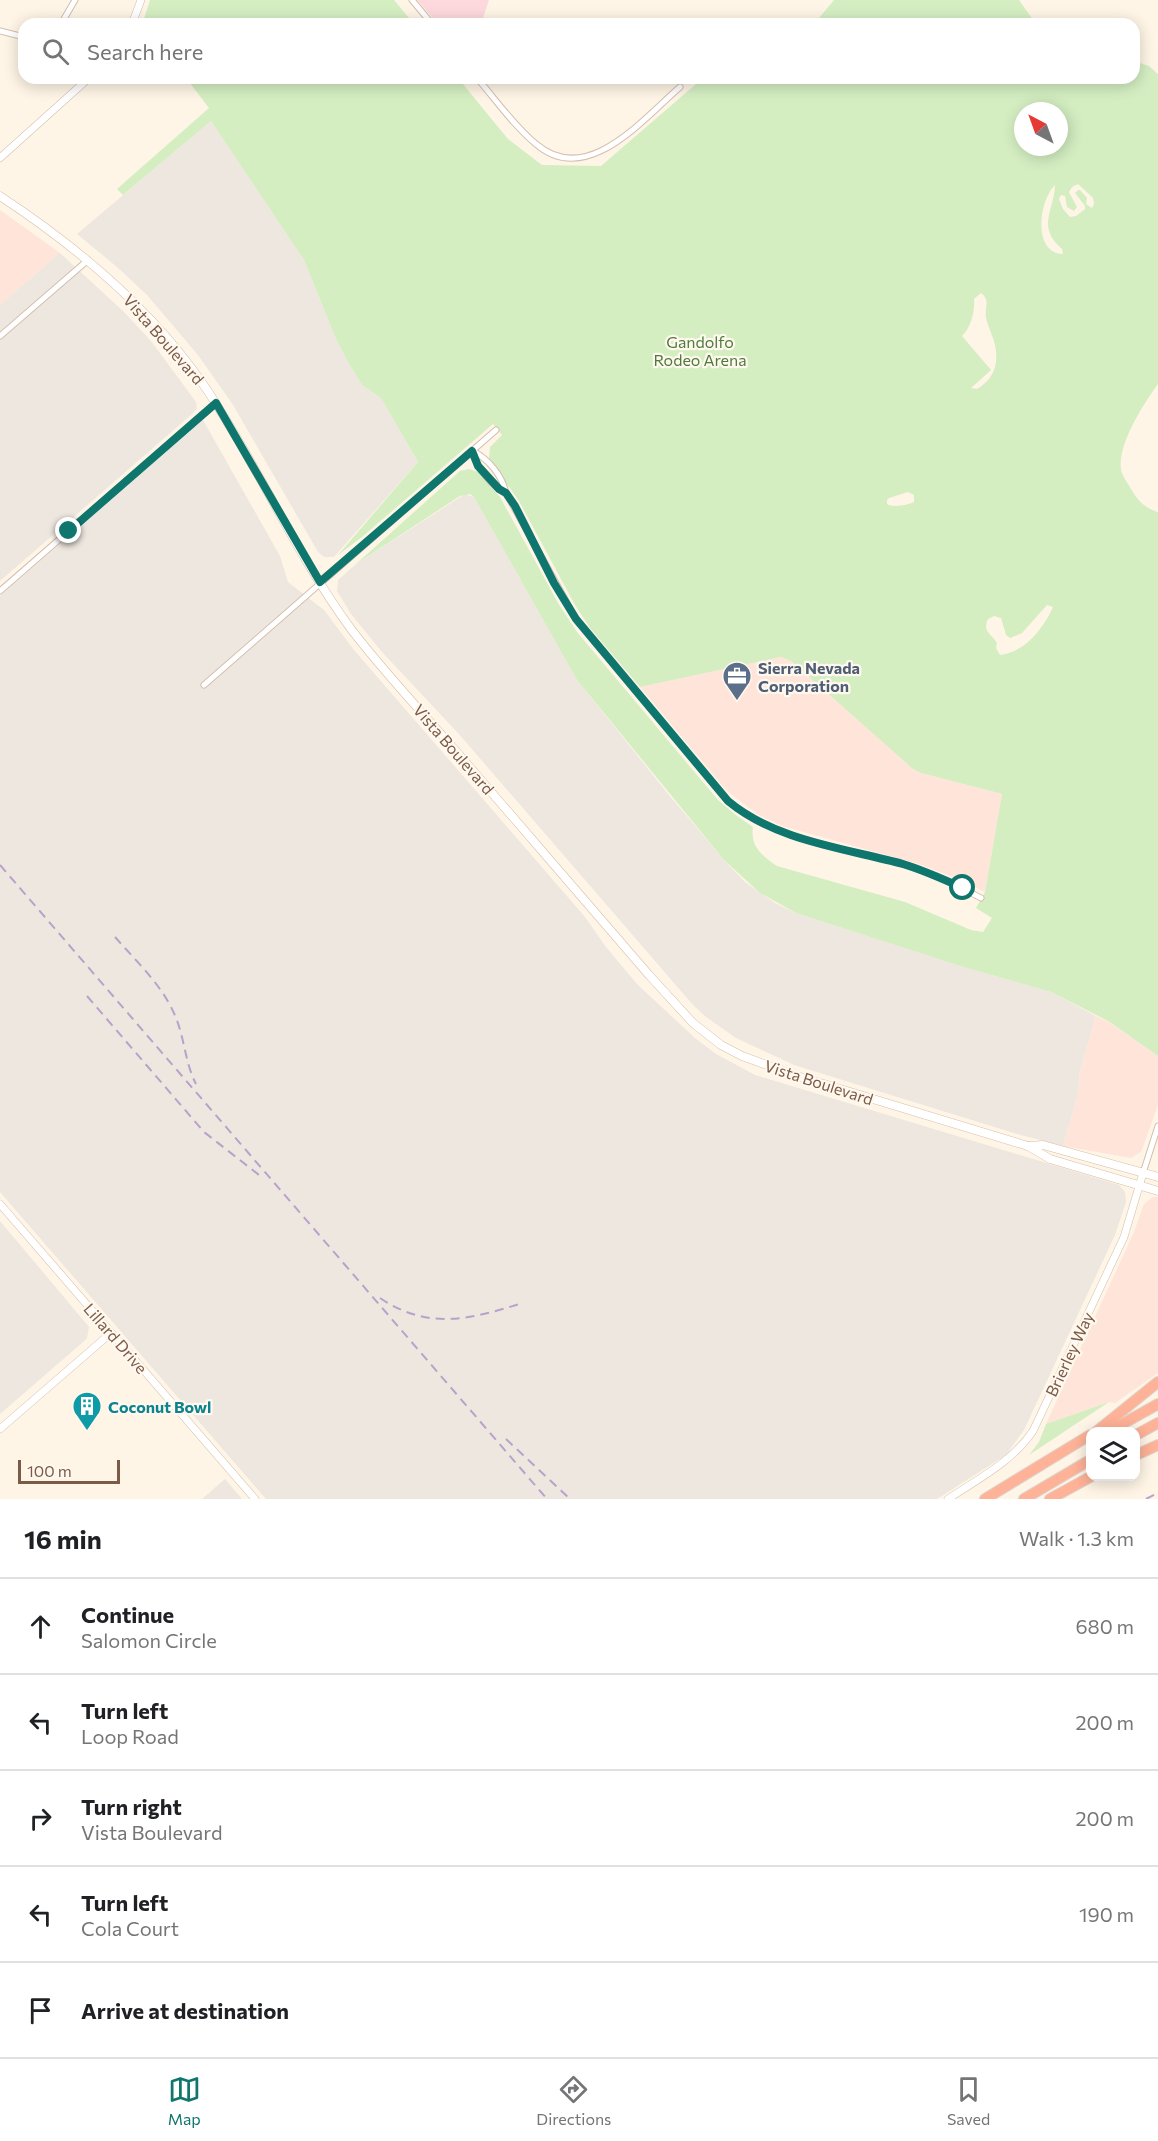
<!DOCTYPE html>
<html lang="en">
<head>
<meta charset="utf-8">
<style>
  :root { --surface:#fff; --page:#f6f6f6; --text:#202124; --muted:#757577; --line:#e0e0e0; --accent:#0f766e }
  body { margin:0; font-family:Commissioner,sans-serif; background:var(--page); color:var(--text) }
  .controls { position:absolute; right:18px; bottom:18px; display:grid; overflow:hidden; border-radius:12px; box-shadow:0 3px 15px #0003 }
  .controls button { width:54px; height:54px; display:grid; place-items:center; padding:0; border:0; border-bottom:2px solid var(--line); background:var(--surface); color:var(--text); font:30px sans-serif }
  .compass { position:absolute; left:1014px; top:102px; width:54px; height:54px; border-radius:50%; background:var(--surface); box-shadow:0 3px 15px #0003; rotate:319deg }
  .scale { position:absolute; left:18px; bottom:15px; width:102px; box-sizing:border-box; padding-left:6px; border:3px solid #7b5a48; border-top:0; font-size:16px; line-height:21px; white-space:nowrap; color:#7b5a48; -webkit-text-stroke:4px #fff8ee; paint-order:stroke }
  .stop { position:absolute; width:18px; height:18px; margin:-14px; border:4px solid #0f766e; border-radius:50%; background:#fff }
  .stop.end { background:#0f766e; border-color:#fff; box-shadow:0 2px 6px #0008 }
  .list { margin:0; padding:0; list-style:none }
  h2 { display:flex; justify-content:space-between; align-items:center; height:78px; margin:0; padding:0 24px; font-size:26px }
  h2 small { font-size:20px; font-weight:400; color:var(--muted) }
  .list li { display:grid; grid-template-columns:39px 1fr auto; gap:18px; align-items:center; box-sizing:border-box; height:96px; padding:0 24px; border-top:2px solid var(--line) }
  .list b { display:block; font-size:22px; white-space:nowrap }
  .list p { margin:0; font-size:20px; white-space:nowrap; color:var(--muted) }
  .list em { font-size:20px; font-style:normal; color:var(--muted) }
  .icon { flex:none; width:33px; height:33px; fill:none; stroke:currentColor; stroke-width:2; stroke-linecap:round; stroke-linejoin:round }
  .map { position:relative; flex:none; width:1158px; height:1499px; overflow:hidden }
  .search { position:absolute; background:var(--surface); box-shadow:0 3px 15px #0003; left:18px; right:18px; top:18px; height:66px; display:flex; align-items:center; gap:15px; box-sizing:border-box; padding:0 21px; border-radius:18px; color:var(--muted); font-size:22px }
  .sheet { height:558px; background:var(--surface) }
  nav { display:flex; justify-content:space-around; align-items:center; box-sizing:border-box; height:84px; border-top:2px solid var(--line); background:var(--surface); font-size:16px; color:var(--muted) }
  nav a { display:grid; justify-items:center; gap:3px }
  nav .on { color:var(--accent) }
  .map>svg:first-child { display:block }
</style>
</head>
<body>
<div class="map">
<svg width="1158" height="1499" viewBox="0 0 1158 1499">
  <rect width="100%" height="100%" fill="#fef5e6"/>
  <g fill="#ffe4d9">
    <polygon points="0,210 60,253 0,305"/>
    <polygon points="781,657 791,661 913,769 921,773 1002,794 985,892 953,877 919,864 782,826 757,814 727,791 640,687"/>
    <polygon points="1094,1015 1107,1021 1158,1056 1158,1105 1141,1152 1131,1158 1063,1146 1077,1097 1080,1071 1094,1022"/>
    <polygon points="1153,1197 1158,1197 1158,1373 1115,1403 1109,1402 1046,1424 1134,1232 1144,1204"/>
  </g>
  <g fill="#eee7e0">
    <polygon points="211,121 304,260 336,339 348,362 362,385 381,398 418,462 334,557 324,557 318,552 233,405 198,355 147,295 117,267 77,234"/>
    <polygon points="60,253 123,311 151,341 196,402 197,408 192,414 0,581 0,305"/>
    <polygon points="203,420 280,556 288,582 324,610 354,650 585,917 606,947 637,984 695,1038 716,1054 755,1075 1119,1185 1125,1192 1126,1202 1115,1235 1024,1430 1006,1455 937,1499 266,1499 0,1192 0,596"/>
    <polygon points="465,494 474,497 577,680 669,795 724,860 745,882 775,903 796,913 960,966 1051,992 1094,1015 1094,1022 1080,1071 1077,1097 1063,1146 1017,1134 794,1065 736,1038 706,1017 693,1005 458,733 382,652 351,614 337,591 338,580 356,564"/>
    <polygon points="0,1221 89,1327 87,1338 83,1342 0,1414"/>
    <polygon points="225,1479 242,1499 202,1499"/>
  </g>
  <polygon fill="#fdd8dd" points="417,0 489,0 481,24 438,24"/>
  <g fill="#d4eec2" fill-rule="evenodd">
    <polygon points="150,0 394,0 414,24 144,24 143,22"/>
    <polygon points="834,0 1019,0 1036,24 809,24 819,18"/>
    <path d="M1134,61L1149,66L1158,74V384C1144,403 1114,449 1122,473C1124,478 1128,484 1131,489C1137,500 1146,509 1158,512V1056L1108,1021L1051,992L960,966L796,913L760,893L724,860L577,680L474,497L470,494L460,496L356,564L460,471L469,469L478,472L500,497L558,603L577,632L718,800L737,816L753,827C750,846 762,856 777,866L905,902L971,930L983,932L992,918L976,908L985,892L1002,794L921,773L913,769L791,661L781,657L640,687L590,628L575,605L519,501L489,459L490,447L502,435L493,424L362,537L338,555L418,462L381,398L362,385L348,362L336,339L304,260L211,121L123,195L117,189L209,108L186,78H458L508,139L542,165L601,166L703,78H1134ZM1023,111H1059V147H1023ZM1078,184L1093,198L1094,204L1092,208L1086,204L1087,198L1080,190H1078L1075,193L1085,206V209L1076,216L1070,217L1063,209L1059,199L1061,195L1065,196L1067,207L1074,211L1077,207L1069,192L1072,187ZM1055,185C1054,212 1036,226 1062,249L1063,254C1032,253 1039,200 1055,185ZM981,293C991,301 984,307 986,318C988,327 993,336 995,345C999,364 994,379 977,389L971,388L991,370L962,336C971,327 975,312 974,299ZM908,492L914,495V502C908,505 893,508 887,504V500L889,498ZM1047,605L1053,607C1043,629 1025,652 1000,655L996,648L997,643C992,634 982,632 988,619L994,616L1001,618L1006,635L1010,638L1022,633Z"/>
    <polygon points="1109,1402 1029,1455 1039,1442 1046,1424"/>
  </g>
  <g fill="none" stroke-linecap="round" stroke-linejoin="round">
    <g stroke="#d4bead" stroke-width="7">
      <g id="minor">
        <polyline points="412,0 432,24"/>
        <polyline points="61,24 75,0"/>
        <polyline points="0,31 24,37"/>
        <path d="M477,78C496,100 514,126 536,144C587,188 643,119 680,87"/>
        <polyline points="0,336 88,260"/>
        <path d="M473,451C488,459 502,475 506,493L576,619L728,801C777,842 845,847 905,865C932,873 956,885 981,898"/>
        <path d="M473,451C476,467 491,486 506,493"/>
        <polyline points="0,591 216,403"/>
        <polyline points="204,685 496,430"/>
        <polyline points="1143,1173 1158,1126"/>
      </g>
    </g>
    <g stroke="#d4bead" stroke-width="8">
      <g id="tertiary">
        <polyline points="132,24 141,0"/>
        <polyline points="0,158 89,78"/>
        <polyline points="0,1204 255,1499"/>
        <polyline points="0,1429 111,1333"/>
        <path d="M948,1499C978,1479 1012,1462 1033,1431L1124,1237L1143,1173"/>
      </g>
    </g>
    <g stroke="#d8beaa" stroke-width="9">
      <g id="secondary">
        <path d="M0,196C79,248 152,309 205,387C258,465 295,553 351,629C383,671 420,710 455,750C520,825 584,900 649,975L693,1023L721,1045L742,1056L794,1075L1028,1146L1050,1159L1158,1191"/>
        <polyline points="1028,1146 1043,1145 1158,1177"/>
      </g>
    </g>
    <g stroke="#ddd4cf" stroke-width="12">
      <g id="motorway">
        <polyline points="1096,1432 1158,1382"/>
        <polyline points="1108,1432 1158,1404"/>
        <polyline points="1136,1435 1158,1423"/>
        <polyline points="1136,1455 1158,1445"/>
        <polyline points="985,1499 1090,1435"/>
        <polyline points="1024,1499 1090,1460"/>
        <polyline points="1050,1499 1092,1476"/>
      </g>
    </g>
    <use href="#minor" stroke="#fff" stroke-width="5"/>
    <use href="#tertiary" stroke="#fff" stroke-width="7"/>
    <use href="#secondary" stroke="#fff" stroke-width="8"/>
    <use href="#motorway" stroke="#feb297" stroke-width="10"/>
    <g stroke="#b8a2ca" stroke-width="2" stroke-dasharray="9 6" stroke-linecap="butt">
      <polyline points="0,865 547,1499"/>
      <path d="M115,937C137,962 164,987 176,1018C185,1040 185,1063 196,1084"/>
      <polyline points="87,996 204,1132 259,1175"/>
      <path d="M380,1298C429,1331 470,1319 523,1303"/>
      <polyline points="506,1439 570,1499"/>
      <polyline points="1146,1499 1158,1493"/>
    </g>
  </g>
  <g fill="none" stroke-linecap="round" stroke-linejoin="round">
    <path stroke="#0f766e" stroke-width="8" d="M69,531L216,403L320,582L472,451L478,466L499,489L506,493L515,506L554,583L576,619L728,801C776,841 844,848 903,864C923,870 943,879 963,888"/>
  </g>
  <defs>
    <g id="office-pin" transform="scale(1.5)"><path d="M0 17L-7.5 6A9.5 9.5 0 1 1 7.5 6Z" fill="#5c6f8a" stroke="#fff8ee"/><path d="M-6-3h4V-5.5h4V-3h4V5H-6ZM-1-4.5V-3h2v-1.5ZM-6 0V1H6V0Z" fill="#fff"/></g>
    <g id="building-pin" transform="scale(1.5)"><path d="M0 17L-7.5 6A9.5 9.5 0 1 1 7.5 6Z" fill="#0f9aa8" stroke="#fff8ee"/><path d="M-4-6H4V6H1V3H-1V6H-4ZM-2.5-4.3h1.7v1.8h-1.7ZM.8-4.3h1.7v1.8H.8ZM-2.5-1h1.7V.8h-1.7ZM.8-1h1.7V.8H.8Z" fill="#fff"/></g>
  </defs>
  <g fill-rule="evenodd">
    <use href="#office-pin" x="737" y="676"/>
    <use href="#building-pin" x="87" y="1406"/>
  </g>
  <g text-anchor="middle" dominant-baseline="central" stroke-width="4.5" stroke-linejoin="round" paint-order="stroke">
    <g font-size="16" fill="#7b5a48" stroke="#fff8ee">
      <text transform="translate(164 339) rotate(49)">Vista Boulevard</text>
      <text transform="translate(454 749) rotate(49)">Vista Boulevard</text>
      <text transform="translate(819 1082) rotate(18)">Vista Boulevard</text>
      <text transform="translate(116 1338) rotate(49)">Lillard Drive</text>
      <text transform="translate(1069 1354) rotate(-65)">Brierley Way</text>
    </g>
    <g font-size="16" fill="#4e7b3c" stroke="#fff8ee">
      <text x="700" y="341">Gandolfo<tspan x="700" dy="18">Rodeo Arena</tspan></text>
    </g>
    <g font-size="16" font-weight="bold" fill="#4e5e75" stroke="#fff8ee" text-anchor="start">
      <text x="758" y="667">Sierra Nevada<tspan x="758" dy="18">Corporation</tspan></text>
    </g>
    <g font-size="16" font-weight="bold" fill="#0d838f" stroke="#fff8ee" text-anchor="start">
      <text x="108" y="1406">Coconut Bowl</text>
    </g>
  </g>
</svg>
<div class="controls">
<button><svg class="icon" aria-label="layers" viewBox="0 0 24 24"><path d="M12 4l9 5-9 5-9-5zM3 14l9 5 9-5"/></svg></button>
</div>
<svg class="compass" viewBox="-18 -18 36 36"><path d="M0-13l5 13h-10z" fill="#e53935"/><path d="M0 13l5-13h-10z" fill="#757577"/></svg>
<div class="scale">100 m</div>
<div class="stop" style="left:963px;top:888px"></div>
<div class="stop end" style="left:69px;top:531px"></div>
<div class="search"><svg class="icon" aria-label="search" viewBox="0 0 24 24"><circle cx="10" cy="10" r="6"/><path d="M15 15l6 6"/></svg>Search here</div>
</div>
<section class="sheet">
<h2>16 min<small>Walk · 1.3 km</small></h2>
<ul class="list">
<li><svg class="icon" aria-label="ahead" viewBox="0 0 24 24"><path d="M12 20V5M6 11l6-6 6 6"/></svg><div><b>Continue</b><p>Salomon Circle</p></div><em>680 m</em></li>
<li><svg class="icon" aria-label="left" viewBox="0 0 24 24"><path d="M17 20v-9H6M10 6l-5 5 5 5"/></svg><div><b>Turn left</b><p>Loop Road</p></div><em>200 m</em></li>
<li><svg class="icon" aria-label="right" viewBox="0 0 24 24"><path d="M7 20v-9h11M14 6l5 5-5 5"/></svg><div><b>Turn right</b><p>Vista Boulevard</p></div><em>200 m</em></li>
<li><svg class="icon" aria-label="left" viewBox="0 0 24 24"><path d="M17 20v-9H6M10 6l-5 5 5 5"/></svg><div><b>Turn left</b><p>Cola Court</p></div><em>190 m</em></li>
<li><svg class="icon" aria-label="arrive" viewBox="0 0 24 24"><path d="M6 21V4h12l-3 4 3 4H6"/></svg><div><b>Arrive at destination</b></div></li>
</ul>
</section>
<nav>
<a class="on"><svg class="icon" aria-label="map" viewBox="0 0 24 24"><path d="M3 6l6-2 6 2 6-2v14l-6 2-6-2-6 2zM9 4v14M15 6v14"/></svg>Map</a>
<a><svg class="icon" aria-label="directions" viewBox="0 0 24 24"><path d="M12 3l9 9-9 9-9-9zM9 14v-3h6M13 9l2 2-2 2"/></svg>Directions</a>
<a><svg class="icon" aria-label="saved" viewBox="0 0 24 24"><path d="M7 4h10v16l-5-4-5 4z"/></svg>Saved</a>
</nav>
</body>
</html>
